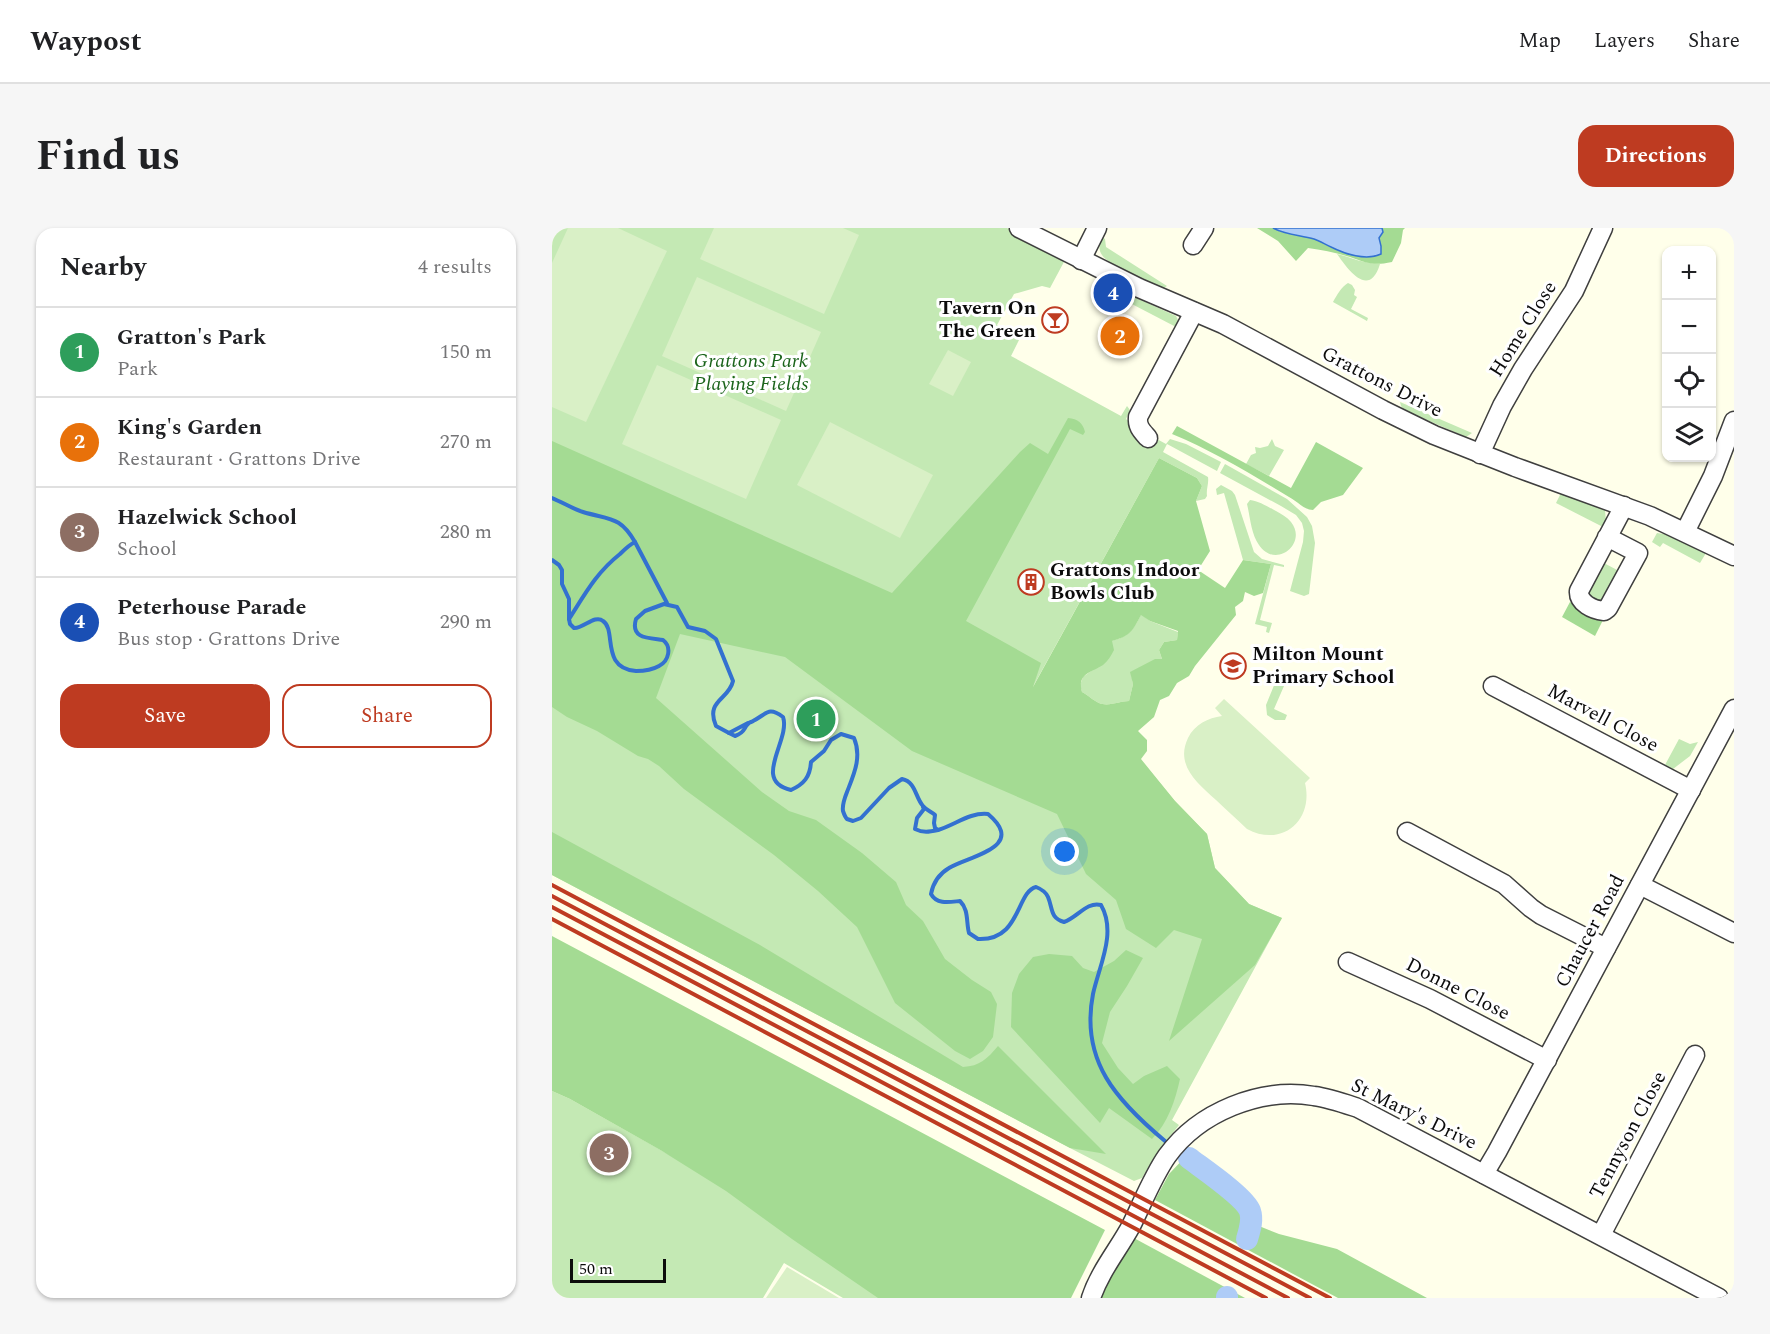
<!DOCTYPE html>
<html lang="en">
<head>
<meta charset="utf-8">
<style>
  :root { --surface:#fff; --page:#f6f6f6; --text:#202124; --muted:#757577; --line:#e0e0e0; --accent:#be3b21 }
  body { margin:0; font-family:Spectral,serif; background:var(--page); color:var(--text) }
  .controls { position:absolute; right:18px; top:18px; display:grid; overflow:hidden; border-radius:12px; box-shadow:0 2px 4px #0004 }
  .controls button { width:54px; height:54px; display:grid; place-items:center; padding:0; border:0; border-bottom:2px solid var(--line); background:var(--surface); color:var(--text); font:30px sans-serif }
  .scale { position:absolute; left:18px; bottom:15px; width:96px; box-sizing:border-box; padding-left:6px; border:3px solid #0c0c0c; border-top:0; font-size:16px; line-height:21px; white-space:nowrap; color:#0c0c0c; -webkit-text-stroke:4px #fff; paint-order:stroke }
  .you { position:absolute; left:513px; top:624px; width:21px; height:21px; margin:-15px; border:4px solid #fff; border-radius:50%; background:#1a73e8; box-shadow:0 0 0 9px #1a73e833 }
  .badge { display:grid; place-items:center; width:39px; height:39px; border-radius:50%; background:var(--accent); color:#fff; font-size:20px; font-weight:700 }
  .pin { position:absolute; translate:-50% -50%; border:3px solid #fff; box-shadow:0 2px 6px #0006 }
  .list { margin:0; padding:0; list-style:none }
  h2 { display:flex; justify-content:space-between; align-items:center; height:78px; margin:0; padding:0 24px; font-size:26px }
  h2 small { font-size:20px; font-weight:400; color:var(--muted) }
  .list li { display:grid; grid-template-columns:39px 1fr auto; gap:18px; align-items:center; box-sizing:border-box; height:90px; padding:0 24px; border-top:2px solid var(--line) }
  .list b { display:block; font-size:22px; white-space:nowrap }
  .list p { margin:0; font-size:20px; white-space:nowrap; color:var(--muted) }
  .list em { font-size:20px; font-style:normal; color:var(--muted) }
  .actions { display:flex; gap:12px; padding:18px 24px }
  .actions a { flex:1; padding:14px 0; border:2px solid var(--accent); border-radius:18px; text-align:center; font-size:21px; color:var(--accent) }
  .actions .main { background:var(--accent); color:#fff }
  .icon { flex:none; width:33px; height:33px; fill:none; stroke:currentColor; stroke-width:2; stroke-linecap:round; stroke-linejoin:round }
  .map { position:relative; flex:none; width:1182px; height:1070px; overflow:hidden; border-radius:18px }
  header { display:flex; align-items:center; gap:36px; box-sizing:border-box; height:84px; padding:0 30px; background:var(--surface); border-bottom:2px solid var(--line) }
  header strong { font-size:28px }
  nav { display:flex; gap:33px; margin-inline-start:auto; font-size:21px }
  .intro { display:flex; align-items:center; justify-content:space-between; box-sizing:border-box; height:144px; padding:0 36px }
  h1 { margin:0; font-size:42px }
  .button { padding:15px 27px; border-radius:18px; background:var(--accent); color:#fff; font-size:21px; font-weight:700 }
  main { display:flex; gap:36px; padding:0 36px }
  aside { flex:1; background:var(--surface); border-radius:18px; box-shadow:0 2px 4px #0004 }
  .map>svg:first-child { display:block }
</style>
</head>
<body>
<header>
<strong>Waypost</strong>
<nav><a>Map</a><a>Layers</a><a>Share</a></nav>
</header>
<div class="intro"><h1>Find us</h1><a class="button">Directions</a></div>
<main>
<aside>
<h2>Nearby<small>4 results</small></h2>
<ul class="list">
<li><span class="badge" style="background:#2e9e5b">1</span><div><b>Gratton's Park</b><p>Park</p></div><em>150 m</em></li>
<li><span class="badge" style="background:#e8710a">2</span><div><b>King's Garden</b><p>Restaurant · Grattons Drive</p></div><em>270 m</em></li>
<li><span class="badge" style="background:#8d6e63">3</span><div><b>Hazelwick School</b><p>School</p></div><em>280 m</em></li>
<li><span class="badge" style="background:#1a4fb4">4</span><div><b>Peterhouse Parade</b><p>Bus stop · Grattons Drive</p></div><em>290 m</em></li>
</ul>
<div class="actions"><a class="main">Save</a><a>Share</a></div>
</aside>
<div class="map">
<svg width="1182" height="1070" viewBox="0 0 1182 1070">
  <rect width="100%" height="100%" fill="#ffffea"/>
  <g fill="#c4e9b4">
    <path d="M0,0H455L511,30L513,32L498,60L490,58L462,66L445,97L468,110L459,128L569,188L575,178L578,182L574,191L583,199L614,216L618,211L634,216L669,234L665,243L615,216L611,224L656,249C657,256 654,261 655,268L653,271L644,273L650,258L645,250L607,230L478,464L578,519L623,573L655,606L663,640L697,676L730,690L620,892L627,897L605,925L590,950L582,953L518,920L0,647Z"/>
    <path d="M550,9L553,11L554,19L615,58L612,60L608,59C596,53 556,37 550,27C546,21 547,15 550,9Z"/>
    <path d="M785,26C801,30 810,35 828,36C817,72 795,40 785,26Z"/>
    <path d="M796,55L800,57L803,62L802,67L805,69L799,81L816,90L815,93L781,74C785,67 789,59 796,55Z"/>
    <polygon points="580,68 624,88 626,92 624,99 576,74"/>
    <polygon points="848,174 920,205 914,209 852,182 849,178"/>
    <polygon points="720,211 723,218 732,222 717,248 694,236 699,227 704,225 703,219 708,220 716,218"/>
    <polygon points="673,236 735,271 755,289 760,298 763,315 757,366 752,368 738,363 751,314 752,303 750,295 744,287 729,278 668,245"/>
    <polygon points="669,257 680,263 683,267 702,324 710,331 732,337 732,339 722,337 708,392 720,395 717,405 714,404 715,399 703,396 719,336 691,332 672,265 665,267 664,261"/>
    <polygon points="1009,265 1053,282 1054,294 1051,299 1004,275"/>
    <path d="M698,272C707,273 716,279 724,283C729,286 735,289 739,294C756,315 724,342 707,317C699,306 698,288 695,276Z"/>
    <polygon points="1105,305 1119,307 1154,325 1148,335 1111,315 1108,319 1100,314"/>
    <polygon points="1048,333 1069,344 1049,376 1038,373 1034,358"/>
    <path d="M589,386L598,393L626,404L625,412L612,414L607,422L610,431L579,444L581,456L577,473C568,473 556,479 547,475C542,473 536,467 530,464L528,457L531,449L539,443L559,413C576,409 582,402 589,386Z"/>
    <polygon points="723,455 732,458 722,481 735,487 733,492 723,492 715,487 714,477"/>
    <polygon points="1127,511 1138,516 1146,514 1138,528 1121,541 1113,537"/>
    <polygon points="0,863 18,871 371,1070 291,1070 232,1035 211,1070 0,1070"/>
  </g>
  <g fill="#a4db93" fill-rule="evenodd">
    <path d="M705,0H721L729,4L764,11L782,21L829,18L827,10L831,4L830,0H853L851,2L849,15L840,34C821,38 815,35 798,29C785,25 770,22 756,20L744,33L726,13Z"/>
    <path d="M516,190C526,191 531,195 533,204L531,207L518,201L414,393L489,435L481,459L607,230L645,250L650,258L644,273L658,323L646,342L673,360L691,332L719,336L711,365L702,368L693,364L691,373L683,379L684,387L643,438L637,448L625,455L617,468L608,472L602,489L586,503L595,512V523L589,531L623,573L655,606L663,640L697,676L730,690L703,737L617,813L650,711L622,702L604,720L574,701L564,672L534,646L505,586L360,523L233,429L128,406L104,470L210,564L237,583L264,592L310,625L344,654L354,677L371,693L393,731L420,752L439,764L445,776L441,809L431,823L418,831L403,823L343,775L305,699L266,663L222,627L132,561L107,538L96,531L86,528L45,503L15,489L0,479V213L340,365L468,224L478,215L496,226ZM589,387L598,393L626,403L625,412L612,414L607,422L610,431H603L578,444L581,456L577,473C568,473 556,479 547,475C542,473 536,467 530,464C525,446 538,445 551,437C556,433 559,428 562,422L560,413C579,408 581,402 589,387Z"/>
    <path d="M625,198L739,260L764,214L811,240L791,267L769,274L761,282C752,282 745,273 737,269C699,246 661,223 620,206Z"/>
    <polygon points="1018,374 1051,392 1043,408 1010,389"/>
    <path d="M0,604L208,717L411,839C428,838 435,831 446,818L554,926L518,920L0,647Z"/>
    <polygon points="0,708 553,1002 519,1070 326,1070 240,1011 174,963 110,923 18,871 0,863"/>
    <path d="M574,722L591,730L575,758L558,784L550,815L566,840L581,856L592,848L615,838L628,851C623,873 616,895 600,911L557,880L548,895L459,799L460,765L467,746L481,729L497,726L520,728L531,740L542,744L562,733Z"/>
    <polygon points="637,925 691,967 701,979 708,983 707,998 727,1006 785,1021 875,1070 786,1070 603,972 617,946"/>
    <polygon points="580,1009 693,1070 549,1070 557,1051"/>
  </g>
  <g fill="#d9f0c6">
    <polygon points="16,0 66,0 115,23 34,194 0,179 0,35"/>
    <polygon points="162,0 291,0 307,7 272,86 148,31"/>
    <polygon points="145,49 269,104 234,183 110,128"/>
    <polygon points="396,122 419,134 401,168 377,156"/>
    <polygon points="105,137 229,192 194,271 70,216"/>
    <polygon points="278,194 381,247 348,310 245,257"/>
    <path d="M672,471L758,550L753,555C762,592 730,620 695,601C685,591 674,582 664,572C645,555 623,537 636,510C643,496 656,490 670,488L663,480Z"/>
    <polygon points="235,1039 287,1070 214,1070"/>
  </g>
  <path fill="#aeccf7" stroke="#3371d0" stroke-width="1.5" d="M721,0H830L831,4L827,10L829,18V26C814,33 793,26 779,19C774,17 768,13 762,11C748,7 734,7 721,0Z"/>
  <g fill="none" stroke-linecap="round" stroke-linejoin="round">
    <g stroke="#3371d0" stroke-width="4">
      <path d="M0,270C10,274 21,281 31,284C58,292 68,288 83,314C77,317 73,321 68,326C44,345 33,366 17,391L18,396L22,400C31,401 43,386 51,393C65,402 48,440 84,443C92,443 100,442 107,438C117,433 120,419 111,412C97,410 78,411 84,391L93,383L112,376L125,379L136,399L153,403L164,411L181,453C177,472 153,472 164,498L177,505L196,495"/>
      <polyline points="83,314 115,375"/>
      <polyline points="0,332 7,337 10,342 10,356 17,371 17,391"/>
      <path d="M177,505L183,508C194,504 191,500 197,495C198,494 200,494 201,493C215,486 216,478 231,489C239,512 199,553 239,562C252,556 258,549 259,534L272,523L279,512L289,506L302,510C310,529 302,546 295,564C293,569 290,577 291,583C292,586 293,589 295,591L301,593L309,590L337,560L350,551C364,554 363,569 371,578C374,582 380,584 383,587L382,595L383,600L386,602C403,597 418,584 436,586C476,620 416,628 397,640C387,646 381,655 379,666C385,677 398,674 408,673C417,682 414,694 417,705L426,711C469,713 464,664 484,659C489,661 494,664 496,669C501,681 498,690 512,694C525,690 535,673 549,677C565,705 547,738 541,766C528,833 565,873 613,913"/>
      <path d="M371,579L372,581L365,590L363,601C371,605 377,604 386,602"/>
    </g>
    <g stroke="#aeccf7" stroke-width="22">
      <path d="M637,930C650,940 693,969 698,983C701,992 698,1001 695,1011"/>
      <polyline points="675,1070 675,1069"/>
    </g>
    <g stroke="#3f3f3f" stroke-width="21">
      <g id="minor">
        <polyline points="467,0 587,60 671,96 831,182 882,207 963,239 1098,288 1182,328"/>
        <polyline points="641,17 652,0"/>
        <polyline points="529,32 545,0"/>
        <path d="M596,210C590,203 585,199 586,189L642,84"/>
        <polyline points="928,226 950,178 971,141 1022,63 1051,0"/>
        <polyline points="1133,304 1161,248 1182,193"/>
        <path d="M1055,309L1086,325L1056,380L1052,383C1041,382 1026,375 1027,363L1072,278"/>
        <polyline points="941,458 1139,562"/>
        <polyline points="855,604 952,656 979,680 989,687 1054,720"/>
        <polyline points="1088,657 1182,705"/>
        <polyline points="796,734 878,771 995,832"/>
        <polyline points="932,946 945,924 1182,481"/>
        <polyline points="1049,1007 1143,827"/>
        <path d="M539,1070C548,1043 566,1022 579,998C590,976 601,948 615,928C647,884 708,859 762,868C777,870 791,875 806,880L1167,1070"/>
      </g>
    </g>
    <use href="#minor" stroke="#fff" stroke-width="18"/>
    <g stroke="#be3b21" stroke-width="4">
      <polyline points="0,657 778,1070"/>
      <polyline points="0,668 758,1070"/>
      <polyline points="0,679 736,1070"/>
      <polyline points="0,691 714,1070"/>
    </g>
  </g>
  <defs>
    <g id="bar-ring" transform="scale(1.35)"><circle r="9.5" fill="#fff" stroke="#be3b21" stroke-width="1.5"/><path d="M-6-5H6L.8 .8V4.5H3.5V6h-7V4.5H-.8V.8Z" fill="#be3b21"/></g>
    <g id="building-ring" transform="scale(1.35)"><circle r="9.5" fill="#fff" stroke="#be3b21" stroke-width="1.5"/><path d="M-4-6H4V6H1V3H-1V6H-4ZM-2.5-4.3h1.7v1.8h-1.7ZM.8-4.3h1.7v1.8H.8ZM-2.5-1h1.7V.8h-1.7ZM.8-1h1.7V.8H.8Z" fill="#be3b21"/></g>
    <g id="school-ring" transform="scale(1.35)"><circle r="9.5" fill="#fff" stroke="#be3b21" stroke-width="1.5"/><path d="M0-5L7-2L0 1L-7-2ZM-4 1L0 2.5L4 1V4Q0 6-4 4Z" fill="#be3b21"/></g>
  </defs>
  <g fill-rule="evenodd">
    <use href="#bar-ring" x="503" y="92"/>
    <use href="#building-ring" x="479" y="354"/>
    <use href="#school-ring" x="681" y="438"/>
  </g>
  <g text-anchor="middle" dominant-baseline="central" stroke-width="6" stroke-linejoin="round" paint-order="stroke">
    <g font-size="20" font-weight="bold" fill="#0c0c0c" stroke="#fff" text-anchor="start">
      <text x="484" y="80" text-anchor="end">Tavern On<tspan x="484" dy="23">The Green</tspan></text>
      <text x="498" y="342">Grattons Indoor<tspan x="498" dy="23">Bowls Club</tspan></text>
      <text x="700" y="426">Milton Mount<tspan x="700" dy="23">Primary School</tspan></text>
    </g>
    <g font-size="20" fill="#0c0c0c" stroke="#fff">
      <text transform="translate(971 101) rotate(-58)">Home Close</text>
      <text transform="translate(830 154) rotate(27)">Grattons Drive</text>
      <text transform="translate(1051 490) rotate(28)">Marvell Close</text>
      <text transform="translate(1038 703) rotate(-62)">Chaucer Road</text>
      <text transform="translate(906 761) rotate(27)">Donne Close</text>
      <text transform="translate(862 886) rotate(26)">St Mary's Drive</text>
      <text transform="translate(1076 907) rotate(-62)">Tennyson Close</text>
    </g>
    <g font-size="20" font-style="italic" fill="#1b641b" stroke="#fff">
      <text x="199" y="133">Grattons Park<tspan x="199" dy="23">Playing Fields</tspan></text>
    </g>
  </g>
</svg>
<div class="controls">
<button>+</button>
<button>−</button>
<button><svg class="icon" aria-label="locate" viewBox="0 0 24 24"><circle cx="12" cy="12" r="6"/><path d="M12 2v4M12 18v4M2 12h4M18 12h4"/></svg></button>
<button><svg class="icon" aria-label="layers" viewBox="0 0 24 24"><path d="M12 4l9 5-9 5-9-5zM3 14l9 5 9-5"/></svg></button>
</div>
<div class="scale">50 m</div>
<div class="you"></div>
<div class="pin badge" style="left:264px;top:491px;background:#2e9e5b">1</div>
<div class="pin badge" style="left:568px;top:108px;background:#e8710a">2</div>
<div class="pin badge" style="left:57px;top:925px;background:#8d6e63">3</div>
<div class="pin badge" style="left:561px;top:65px;background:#1a4fb4">4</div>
</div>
</main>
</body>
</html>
